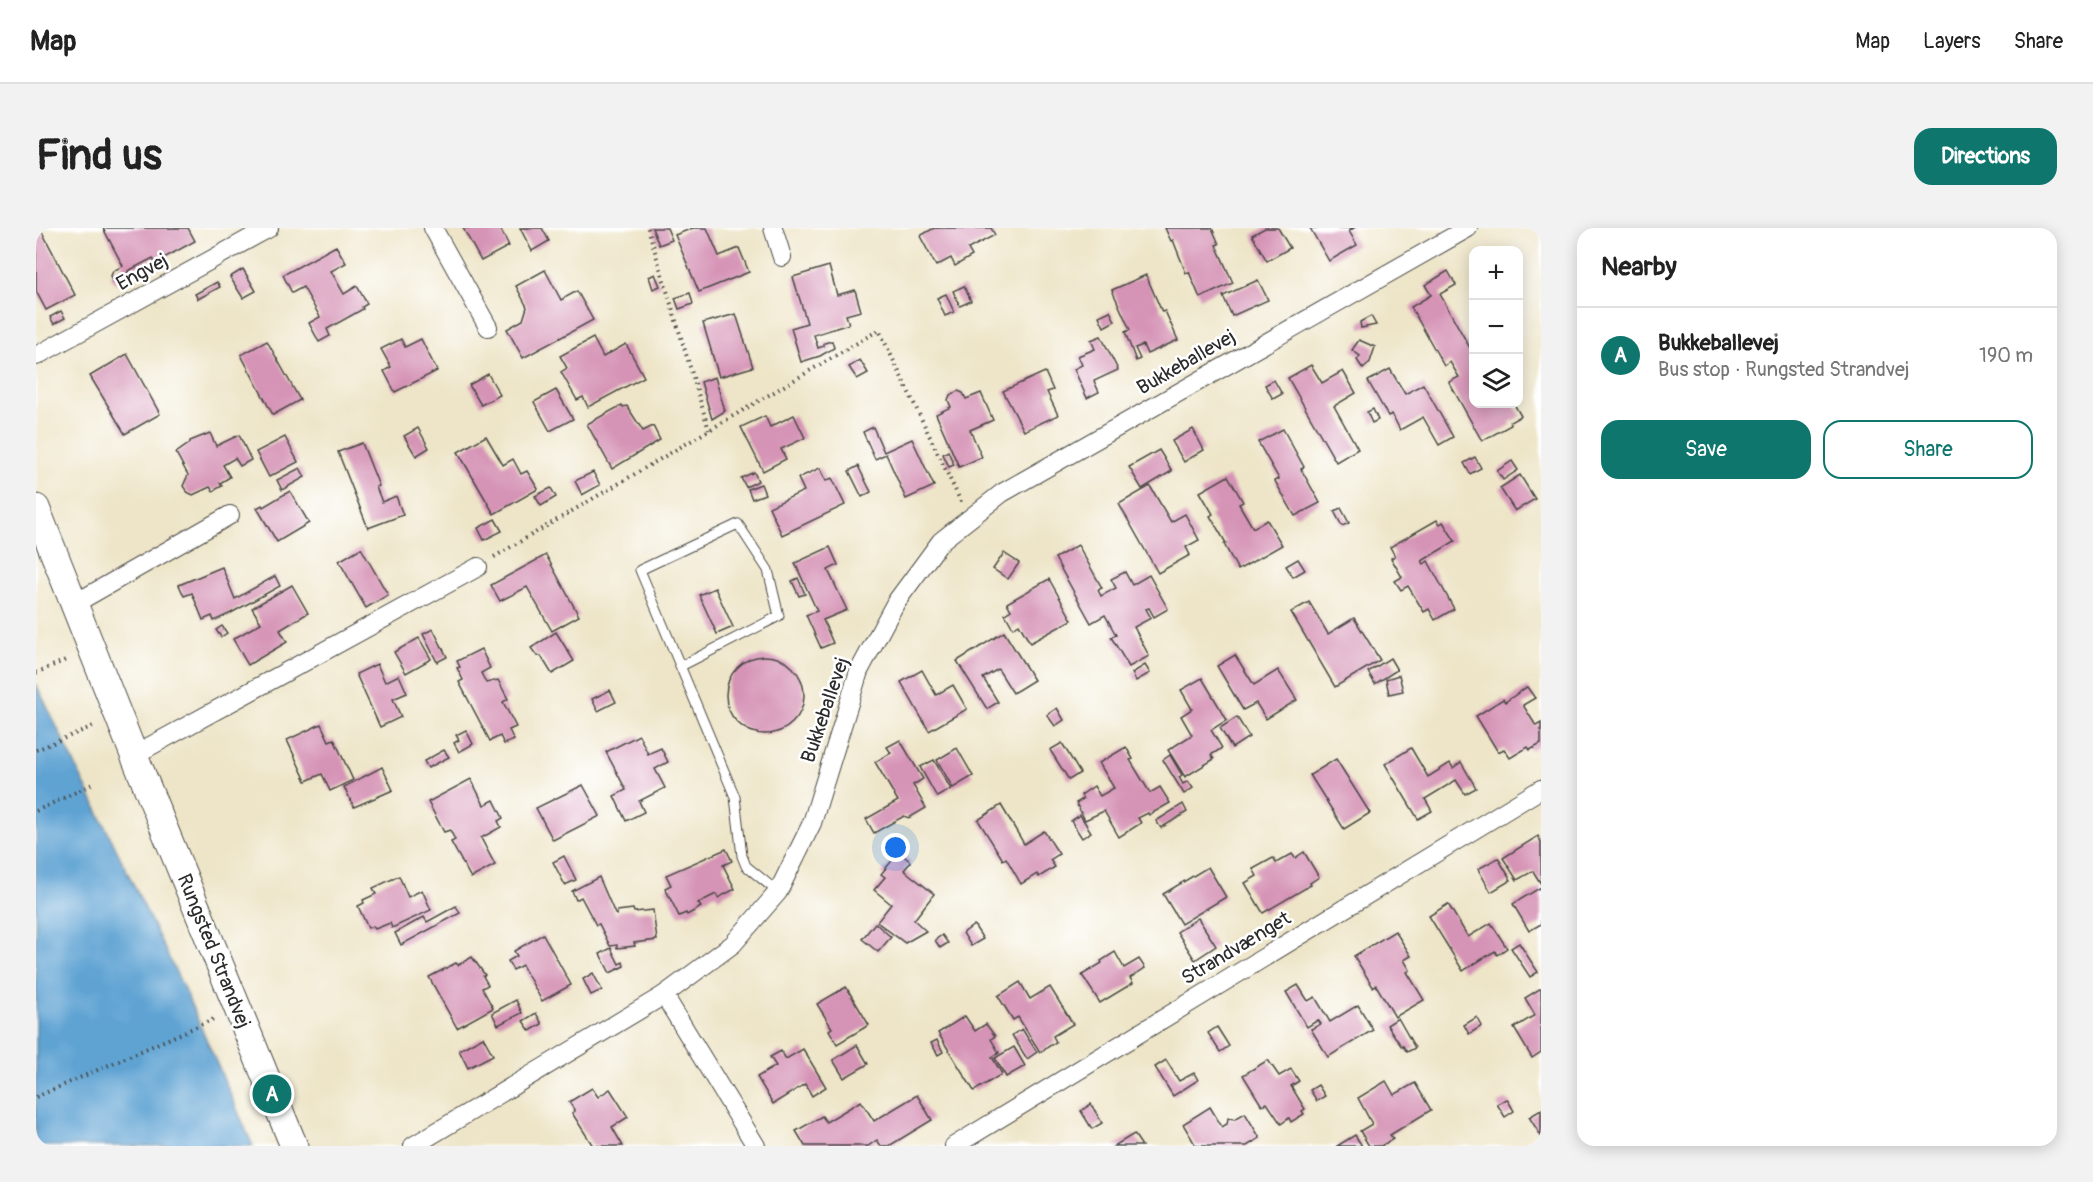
<!DOCTYPE html>
<html lang="en">
<head>
<meta charset="utf-8">
<style>
  :root { --surface:#fff; --page:#f2f2f2; --text:#222; --muted:#767676; --line:#e0e0e0; --accent:#0f766e }
  body { margin:0; font-family:Pangolin,sans-serif; background:var(--page); color:var(--text) }
  .controls { position:absolute; right:18px; top:18px; display:grid; overflow:hidden; border-radius:12px; box-shadow:0 3px 15px #0003 }
  .controls button { width:54px; height:54px; display:grid; place-items:center; padding:0; border:0; border-bottom:2px solid var(--line); background:var(--surface); color:var(--text); font:30px sans-serif }
  .you { position:absolute; left:860px; top:620px; width:21px; height:21px; margin:-15px; border:4px solid #fff; border-radius:50%; background:#1a73e8; box-shadow:0 0 0 9px #1a73e833 }
  .badge { display:grid; place-items:center; width:39px; height:39px; border-radius:50%; background:var(--accent); color:#fff; font-size:20px; font-weight:700 }
  .pin { position:absolute; translate:-50% -50%; border:3px solid #fff; box-shadow:0 2px 6px #0006 }
  .list { margin:0; padding:0; list-style:none }
  h2 { display:flex; justify-content:space-between; align-items:center; height:78px; margin:0; padding:0 24px; font-size:26px }
  h2 small { font-size:20px; font-weight:400; color:var(--muted) }
  .list li { display:grid; grid-template-columns:39px 1fr auto; gap:18px; align-items:center; box-sizing:border-box; height:96px; padding:0 24px; border-top:2px solid var(--line) }
  .list b { display:block; font-size:22px; white-space:nowrap }
  .list p { margin:0; font-size:20px; white-space:nowrap; color:var(--muted) }
  .list em { font-size:20px; font-style:normal; color:var(--muted) }
  .actions { display:flex; gap:12px; padding:18px 24px }
  .actions a { flex:1; padding:14px 0; border:2px solid var(--accent); border-radius:18px; text-align:center; font-size:21px; color:var(--accent) }
  .actions .main { background:var(--accent); color:#fff }
  .icon { flex:none; width:33px; height:33px; fill:none; stroke:currentColor; stroke-width:2; stroke-linecap:round; stroke-linejoin:round }
  .map { position:relative; flex:none; width:1505px; height:918px; overflow:hidden; border-radius:18px }
  header { display:flex; align-items:center; gap:36px; box-sizing:border-box; height:84px; padding:0 30px; background:var(--surface); border-bottom:2px solid var(--line) }
  header strong { font-size:28px }
  nav { display:flex; gap:33px; margin-inline-start:auto; font-size:21px }
  .intro { display:flex; align-items:center; justify-content:space-between; box-sizing:border-box; height:144px; padding:0 36px }
  h1 { margin:0; font-size:42px }
  .button { padding:15px 27px; border-radius:18px; background:var(--accent); color:#fff; font-size:21px; font-weight:700 }
  main { display:flex; gap:36px; padding:0 36px }
  aside { flex:1; background:var(--surface); border-radius:18px; box-shadow:0 3px 15px #0003 }
  .map>svg:first-child { display:block }
</style>
</head>
<body>
<header>
<strong>Map</strong>
<nav><a>Map</a><a>Layers</a><a>Share</a></nav>
</header>
<div class="intro"><h1>Find us</h1><a class="button">Directions</a></div>
<main>
<div class="map">
<svg width="1505" height="918" viewBox="0 0 1505 918">
  <rect width="100%" height="100%" fill="#fff"/>
  <filter id="ink" filterUnits="userSpaceOnUse"><feTurbulence type="fractalNoise" baseFrequency=".0167" numOctaves="2"/><feDisplacementMap in="SourceGraphic" scale="12" xChannelSelector="R" yChannelSelector="G"/><feConvolveMatrix kernelMatrix="1 2 1 2 8 2 1 2 1" color-interpolation-filters="sRGB"/></filter>
  <filter id="wash" filterUnits="userSpaceOnUse"><feTurbulence type="fractalNoise" baseFrequency=".008" numOctaves="4" result="noise"/><feDisplacementMap in="SourceGraphic" scale="24" xChannelSelector="R" yChannelSelector="G"/><feGaussianBlur stdDeviation="1.35" result="paint"/><feColorMatrix in="noise" values="0 0 0 0 0 0 0 0 0 0 0 0 0 0 0 0 0 1.4 0 .05"/><feComposite in="paint" operator="in"/></filter>
  <g filter="url(#wash)">
    <rect width="100%" height="100%" fill="#eee5c8"/>
    <polygon fill="#5ea3d3" stroke="#44677f" stroke-width="1.5" points="0,456 150,765 217,918 0,918"/>
    <g id="blocks">
      <g fill="#d593b5">
        <polygon points="0,0 4,0 39,67 10,82 0,63"/>
        <polygon points="67,0 152,0 159,13 119,35 117,30 92,43 92,50 83,55 78,54 75,48 77,43 87,38"/>
        <polygon points="427,0 464,0 473,18 445,33"/>
        <polygon points="484,0 506,0 513,13 496,23"/>
        <polygon points="616,0 631,0 636,12 623,17"/>
        <polygon points="657,0 671,0 683,28 703,20 713,44 663,64 639,7"/>
        <polygon points="898,0 955,0 959,7 932,21 936,28 919,38 915,30 900,38 884,8"/>
        <polygon points="1129,0 1176,0 1183,16 1180,17 1197,55 1164,70 1153,44 1150,45 1137,12 1135,13"/>
        <polygon points="1229,0 1242,0 1254,20 1231,33 1216,7"/>
        <polygon points="1274,0 1318,0 1313,3 1321,17 1293,33"/>
        <polygon points="300,18 310,35 295,43 308,66 321,58 331,76 326,79 327,81 291,101 294,108 283,114 273,95 284,89 267,59 256,65 247,47"/>
        <polygon points="793,38 801,67 819,62 825,83 810,87 813,96 778,107 782,120 788,118 788,115 796,113 798,120 784,128 765,134 755,100 771,95 757,49"/>
        <polygon points="207,41 220,63 207,70 194,49"/>
        <polygon points="509,42 525,72 541,63 557,92 487,130 471,101 487,92 491,79 480,58"/>
        <polygon points="1412,43 1420,57 1404,66 1434,120 1438,118 1438,176 1478,176 1485,188 1474,194 1475,197 1446,213 1413,154 1423,149 1414,134 1408,138 1375,79 1395,67 1389,57"/>
        <polygon points="619,46 624,58 617,61 613,49"/>
        <polygon points="1110,47 1126,84 1129,83 1142,112 1111,126 1107,117 1099,120 1104,131 1100,133 1089,104 1094,102 1076,62"/>
        <polygon points="1222,52 1232,72 1196,88 1187,68"/>
        <polygon points="181,54 184,59 162,71 159,66"/>
        <polygon points="928,58 935,73 924,78 917,63"/>
        <polygon points="654,65 657,76 643,81 639,70"/>
        <polygon points="910,66 918,84 909,88 901,70"/>
        <polygon points="25,83 29,90 18,96 14,89"/>
        <polygon points="1074,83 1079,93 1068,99 1063,88"/>
        <polygon points="700,86 717,139 683,149 667,95"/>
        <polygon points="1335,88 1340,97 1325,100 1324,94"/>
        <polygon points="1065,108 1082,142 1058,153 1063,164 1051,170 1038,141 1046,137 1042,128 1059,121 1055,112"/>
        <polygon points="557,110 567,129 590,116 608,149 552,179 547,169 541,172 525,144 531,140 524,128"/>
        <polygon points="365,111 369,119 385,111 401,143 359,164 348,143 355,139 345,121"/>
        <polygon points="1323,112 1339,119 1334,134 1327,141 1321,132 1324,128 1316,122"/>
        <polygon points="231,113 264,172 237,187 205,127"/>
        <polygon points="91,126 124,186 89,206 54,148"/>
        <polygon points="824,132 832,145 821,151 813,139"/>
        <polygon points="1275,137 1286,155 1307,143 1320,165 1298,178 1322,221 1300,234 1252,150"/>
        <polygon points="1354,141 1369,166 1387,156 1417,209 1403,217 1387,189 1364,202 1356,186 1352,188 1332,153"/>
        <polygon points="1009,144 1017,162 1011,164 1022,187 988,203 967,163"/>
        <polygon points="452,146 464,167 445,177 433,157"/>
        <polygon points="679,149 689,183 676,191 665,154"/>
        <polygon points="1238,152 1246,166 1237,171 1229,157"/>
        <polygon points="520,162 537,191 514,203 498,174"/>
        <polygon points="922,163 927,165 930,171 945,165 957,192 934,202 946,229 923,239 900,186 915,179 912,172 914,167"/>
        <polygon points="586,177 587,179 591,178 607,203 617,198 624,212 576,241 551,196"/>
        <polygon points="1337,181 1342,192 1336,195 1331,184"/>
        <polygon points="758,187 769,210 745,221 750,231 727,243 705,199 729,188 734,199"/>
        <polygon points="837,199 848,224 876,211 898,258 870,271 850,226 839,231 827,204"/>
        <polygon points="382,200 393,220 380,228 368,208"/>
        <polygon points="1157,201 1168,222 1148,234 1136,213"/>
        <polygon points="1247,201 1268,239 1265,241 1284,275 1259,288 1239,253 1243,251 1222,214"/>
        <polygon points="174,205 180,218 203,207 215,232 204,238 199,230 187,237 194,249 184,255 186,258 177,263 174,259 157,267 151,264 147,258 152,247 140,225 154,215 154,213"/>
        <polygon points="450,208 467,237 477,231 485,246 491,243 502,261 458,286 422,224"/>
        <polygon points="249,209 262,234 233,249 220,224"/>
        <polygon points="326,215 343,258 340,259 346,274 360,268 367,287 332,300 302,224"/>
        <polygon points="1123,222 1136,243 1106,261 1093,239"/>
        <polygon points="912,223 918,237 913,239 907,226"/>
        <polygon points="1439,229 1445,240 1434,246 1428,235"/>
        <polygon points="1476,233 1482,242 1467,252 1461,243"/>
        <polygon points="822,238 835,264 826,269 813,243"/>
        <polygon points="264,240 269,249 246,262 241,252"/>
        <polygon points="784,240 790,253 796,250 809,277 746,307 733,279 768,263 762,250"/>
        <polygon points="557,244 564,257 546,267 539,253"/>
        <polygon points="718,244 722,253 710,259 705,250"/>
        <polygon points="1484,247 1499,271 1479,283 1464,260"/>
        <polygon points="1192,248 1207,274 1203,276 1217,300 1231,292 1246,317 1202,342 1188,316 1190,315 1174,288 1177,286 1164,264"/>
        <polygon points="725,256 729,266 716,271 712,261"/>
        <polygon points="1114,258 1135,294 1149,286 1163,312 1150,319 1154,327 1122,345 1083,276"/>
        <polygon points="515,260 520,269 505,278 499,268"/>
        <polygon points="254,263 273,295 241,314 221,280 226,277 227,279"/>
        <polygon points="1305,280 1313,295 1306,298 1298,283"/>
        <polygon points="459,291 466,303 448,312 442,300"/>
        <polygon points="1401,292 1404,296 1407,294 1419,313 1386,333 1388,336 1392,333 1418,381 1399,392 1393,381 1388,384 1372,358 1365,362 1359,353 1366,349 1355,330 1359,328 1354,319"/>
        <polygon points="1042,317 1066,360 1062,362 1065,368 1080,360 1075,351 1089,344 1096,357 1113,347 1132,381 1118,389 1113,380 1110,381 1115,390 1098,399 1113,428 1093,439 1075,409 1080,407 1069,387 1055,395 1019,330"/>
        <polygon points="794,319 802,337 792,342 811,382 787,392 797,415 785,420 770,387 781,383 759,335"/>
        <polygon points="325,320 352,367 330,380 303,333"/>
        <polygon points="968,325 983,335 972,351 957,341"/>
        <polygon points="510,327 543,388 516,403 491,359 464,373 455,357"/>
        <polygon points="1262,331 1269,342 1257,349 1250,338"/>
        <polygon points="186,339 199,371 239,348 244,358 195,385 178,393 176,388 167,392 156,365 148,368 143,357"/>
        <polygon points="762,350 769,366 763,368 756,353"/>
        <polygon points="1013,351 1036,392 994,415 983,396 977,400 969,386 975,382 971,375"/>
        <polygon points="256,357 272,385 244,402 251,414 212,437 197,411 225,395 216,380"/>
        <polygon points="679,360 697,399 681,406 663,367"/>
        <polygon points="1273,374 1292,406 1318,390 1344,432 1299,459 1255,384"/>
        <polygon points="186,398 191,405 185,409 180,402"/>
        <polygon points="397,401 411,429 401,434 387,406"/>
        <polygon points="520,404 538,433 516,446 505,428 501,428 495,420"/>
        <polygon points="968,404 998,452 977,465 962,441 947,450 962,474 951,481 921,433"/>
        <polygon points="383,410 395,431 370,445 358,424"/>
        <polygon points="445,421 454,440 445,445 450,455 462,452 472,471 467,474 480,499 473,502 478,512 468,516 464,508 454,513 423,454 427,452 421,440 424,439 421,433"/>
        <polygon points="1199,427 1218,457 1242,442 1261,472 1230,491 1220,475 1207,482 1181,438"/>
        <circle cx="729" cy="467" r="39"/>
        <polygon points="1354,430 1361,442 1339,456 1332,444"/>
        <polygon points="341,436 349,454 363,447 371,465 357,471 365,489 344,499 320,446"/>
        <polygon points="1109,437 1114,445 1100,453 1096,445"/>
        <polygon points="886,442 900,467 917,457 931,481 893,503 865,454"/>
        <polygon points="1363,447 1367,463 1353,466 1350,451"/>
        <polygon points="1166,450 1191,492 1175,502 1186,520 1175,527 1178,531 1149,549 1132,522 1156,507 1145,488 1156,481 1145,462"/>
        <polygon points="1491,459 1499,470 1487,477 1500,498 1505,495 1505,516 1494,522 1492,519 1474,530 1468,521 1462,524 1440,488 1467,471 1469,474"/>
        <polygon points="574,462 580,474 562,483 556,471"/>
        <polygon points="1021,480 1028,492 1019,498 1011,487"/>
        <polygon points="1201,489 1213,509 1196,520 1184,500"/>
        <polygon points="285,496 293,513 298,511 317,552 294,563 286,546 270,553 251,512"/>
        <polygon points="430,502 437,516 423,524 418,515 423,512 420,507"/>
        <polygon points="603,507 612,526 625,520 632,534 619,541 629,560 603,573 608,584 590,593 578,568 590,562 570,524"/>
        <polygon points="864,512 887,551 877,557 890,580 873,590 868,588 838,605 830,591 862,573 839,534 855,525 851,519"/>
        <polygon points="1026,515 1044,545 1033,552 1014,522"/>
        <polygon points="1090,519 1097,531 1094,532 1114,565 1124,559 1134,575 1113,587 1112,585 1102,590 1105,595 1083,609 1068,583 1049,592 1040,575 1047,571 1045,567 1058,558 1064,568 1078,560 1063,535"/>
        <polygon points="921,520 937,548 917,560 901,532"/>
        <polygon points="1375,520 1392,549 1414,535 1417,540 1425,534 1440,560 1429,566 1420,552 1389,571 1396,583 1382,591 1349,536"/>
        <polygon points="408,522 413,529 392,540 388,533"/>
        <polygon points="1134,527 1146,547 1143,549 1147,556 1152,553 1157,560 1148,566 1127,532"/>
        <polygon points="1300,531 1334,585 1308,601 1274,547"/>
        <polygon points="898,532 915,561 901,569 884,539"/>
        <polygon points="346,539 357,562 318,579 308,559"/>
        <polygon points="435,551 448,577 458,572 467,590 462,593 465,599 445,610 459,637 435,650 415,614 419,612 414,602 408,604 392,574"/>
        <polygon points="547,557 564,588 517,612 500,580"/>
        <polygon points="1147,576 1151,584 1125,600 1120,593"/>
        <polygon points="965,577 988,616 1008,603 1023,626 1014,632 1019,639 1003,649 1001,646 985,656 970,630 967,632 942,592"/>
        <polygon points="1044,587 1055,604 1046,610 1035,593"/>
        <polygon points="1502,608 1505,614 1505,656 1497,643 1481,652 1467,630"/>
        <polygon points="690,621 696,633 687,637 699,661 682,670 680,666 662,675 665,679 651,687 650,685 643,688 629,660 635,657 630,647"/>
        <polygon points="863,624 875,634 868,642 898,666 878,692 890,703 869,715 841,694 855,676 838,662 849,649 845,646"/>
        <polygon points="1268,624 1283,649 1274,655 1275,657 1227,685 1209,655 1221,648 1217,641 1237,630 1240,635 1256,626 1259,630"/>
        <polygon points="528,628 540,652 529,657 517,634"/>
        <polygon points="1462,630 1475,652 1455,664 1442,641"/>
        <polygon points="1172,639 1190,669 1145,696 1127,666"/>
        <polygon points="363,648 372,669 386,662 395,682 356,700 354,695 339,701 337,698 332,700 322,678 328,675 327,672 340,666 337,660"/>
        <polygon points="563,649 579,686 581,687 581,683 597,681 598,684 617,682 621,712 598,715 599,718 581,720 581,717 574,718 563,696 560,697 545,669 540,672 536,663"/>
        <polygon points="1505,659 1505,696 1493,703 1477,676"/>
        <polygon points="1412,676 1432,709 1455,695 1471,720 1461,727 1459,723 1427,743 1393,688"/>
        <polygon points="420,678 424,685 365,717 359,705 388,689 391,694"/>
        <polygon points="1162,690 1180,718 1159,732 1141,704"/>
        <polygon points="839,695 855,709 842,724 826,711"/>
        <polygon points="938,697 947,711 935,718 927,705"/>
        <polygon points="1359,703 1375,728 1368,732 1374,742 1371,744 1388,772 1359,789 1340,757 1337,759 1318,728"/>
        <polygon points="507,706 535,757 506,773 486,737 477,742 472,733 481,728 478,723"/>
        <polygon points="906,707 912,715 904,720 899,712"/>
        <polygon points="1483,715 1502,744 1494,749 1475,720"/>
        <polygon points="575,720 583,736 587,734 588,738 574,745 564,726"/>
        <polygon points="1079,724 1088,740 1103,731 1109,740 1094,750 1097,755 1064,775 1046,747 1066,735 1065,733"/>
        <polygon points="436,729 449,747 447,748 452,757 446,760 457,780 421,800 393,749 420,735 422,737"/>
        <polygon points="557,745 566,762 555,767 547,751"/>
        <polygon points="984,754 994,771 1014,759 1037,796 1017,808 1020,814 1004,824 982,789 977,792 962,768"/>
        <polygon points="1262,757 1272,773 1279,769 1294,794 1322,777 1337,802 1292,829 1275,801 1285,796 1282,792 1271,799 1250,764"/>
        <polygon points="810,759 833,797 801,816 793,802 796,800 781,776"/>
        <polygon points="1505,760 1505,824 1496,830 1478,800 1499,787 1489,770"/>
        <polygon points="480,772 486,785 462,797 456,785"/>
        <polygon points="500,785 506,796 494,803 487,793"/>
        <polygon points="929,788 939,803 950,796 959,808 955,811 963,825 956,829 966,846 938,863 902,805"/>
        <polygon points="1441,789 1446,798 1433,806 1428,797"/>
        <polygon points="1362,790 1379,820 1371,824 1367,818 1366,819 1351,797"/>
        <polygon points="1181,799 1193,818 1184,824 1172,805"/>
        <polygon points="986,801 1001,824 991,831 976,807"/>
        <polygon points="447,809 457,827 432,840 423,822"/>
        <polygon points="901,812 907,824 902,827 895,815"/>
        <polygon points="821,817 832,836 808,850 797,832"/>
        <polygon points="978,819 989,838 970,849 959,830"/>
        <polygon points="767,821 790,859 776,868 769,856 737,876 721,849 740,838 734,829 745,823 750,831"/>
        <polygon points="1130,832 1143,853 1158,845 1162,852 1137,868 1119,839"/>
        <polygon points="1232,832 1243,848 1255,841 1263,853 1255,858 1269,881 1266,883 1268,886 1255,894 1253,890 1245,896 1231,875 1226,878 1207,847"/>
        <polygon points="1350,853 1358,867 1379,855 1395,882 1354,907 1357,911 1345,918 1333,918 1324,903 1336,896 1322,870"/>
        <polygon points="1282,857 1289,868 1281,873 1274,862"/>
        <polygon points="556,860 562,869 574,861 592,889 576,899 587,918 557,918 536,885 539,883 533,874"/>
        <polygon points="881,867 896,892 853,918 845,918 841,912 832,918 769,918 760,903 786,888 790,894 825,873 838,893"/>
        <polygon points="1471,871 1478,883 1469,889 1461,876"/>
        <polygon points="1055,876 1066,895 1056,901 1045,883"/>
        <polygon points="1174,879 1186,899 1191,896 1192,890 1199,891 1209,885 1224,910 1211,918 1160,918 1147,896"/>
        <polygon points="1505,882 1505,908 1493,889"/>
        <polygon points="1098,906 1106,918 1078,918"/>
        <polygon points="1319,907 1326,918 1301,918"/>
      </g>
    </g>
  </g>
  <g filter="url(#ink)">
    <use href="#blocks" fill-opacity="0" stroke="#484743" stroke-width="1.5"/>
    <g fill="none" stroke-linecap="round" stroke-linejoin="round">
      <g stroke="#484743" stroke-width="11">
        <polyline id="service" points="645,438 743,388 732,342 702,296 604,342 699,569 706,628 710,638 742,664"/>
      </g>
      <g stroke="#484743" stroke-width="20">
        <g id="minor">
          <polyline points="397,0 452,99"/>
          <polyline points="737,0 746,29"/>
          <polyline points="0,128 233,0"/>
          <polyline points="38,376 194,287"/>
          <polyline points="98,527 442,339"/>
          <polyline points="628,767 720,918"/>
          <polyline points="377,918 628,767 697,716 742,664 776,595 823,443 860,374 905,313 966,265 1432,0"/>
          <polyline points="918,918 1505,561"/>
        </g>
      </g>
      <g stroke="#484743" stroke-width="29">
        <polyline id="secondary" points="0,280 98,527 258,918"/>
      </g>
      <g stroke="#484743" stroke-width="4" stroke-dasharray="1.5 4.5" stroke-linecap="butt">
        <polyline points="612,0 673,202"/>
        <polyline points="458,329 843,102 925,274"/>
        <polyline points="0,445 32,431"/>
        <polyline points="0,522 60,497"/>
        <polyline points="0,583 57,556"/>
        <polyline points="0,869 180,790"/>
      </g>
      <use href="#service" stroke="#fff" stroke-width="9"/>
      <use href="#minor" stroke="#fff" stroke-width="18"/>
      <use href="#secondary" stroke="#fff" stroke-width="27"/>
    </g>
  </g>
  <g text-anchor="middle" dominant-baseline="central" stroke-width="5" stroke-linejoin="round" paint-order="stroke">
    <g font-size="20" fill="#2b2b2b" stroke="#fff">
      <text transform="translate(106 44) rotate(-29)">Engvej</text>
      <text transform="translate(1150 134) rotate(-30)">Bukkeballevej</text>
      <text transform="translate(789 482) rotate(-71)">Bukkeballevej</text>
      <text transform="translate(1200 720) rotate(-31)">Strandvænget</text>
      <text transform="translate(178 723) rotate(68)">Rungsted Strandvej</text>
    </g>
  </g>
</svg>
<div class="controls">
<button>+</button>
<button>−</button>
<button><svg class="icon" aria-label="layers" viewBox="0 0 24 24"><path d="M12 4l9 5-9 5-9-5zM3 14l9 5 9-5"/></svg></button>
</div>
<div class="you"></div>
<div class="pin badge" style="left:236px;top:866px">A</div>
</div>
<aside>
<h2>Nearby<small></small></h2>
<ul class="list">
<li><span class="badge">A</span><div><b>Bukkeballevej</b><p>Bus stop · Rungsted Strandvej</p></div><em>190 m</em></li>
</ul>
<div class="actions"><a class="main">Save</a><a>Share</a></div>
</aside>
</main>
</body>
</html>
